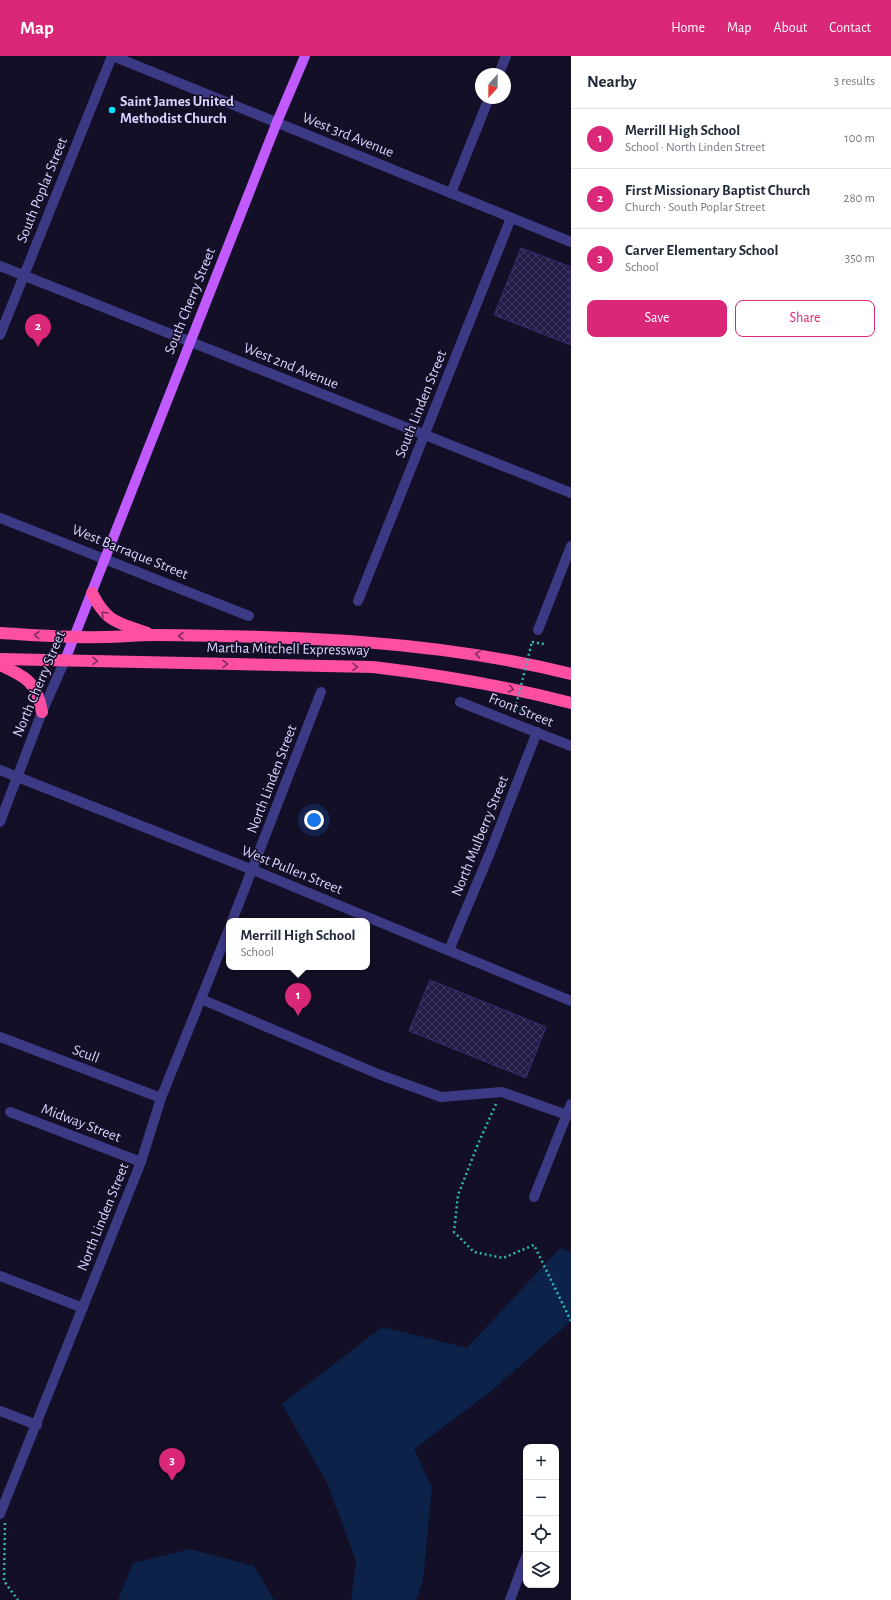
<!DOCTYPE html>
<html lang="en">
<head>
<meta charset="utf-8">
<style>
  :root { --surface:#fff; --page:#f2f2f3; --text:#1f2937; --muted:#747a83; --line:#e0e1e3; --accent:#db2777 }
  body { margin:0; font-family:"Alegreya Sans",sans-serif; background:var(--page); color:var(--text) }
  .controls { position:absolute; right:12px; bottom:12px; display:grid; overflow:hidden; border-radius:8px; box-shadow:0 2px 6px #0003 }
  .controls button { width:36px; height:36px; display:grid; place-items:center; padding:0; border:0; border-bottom:1px solid var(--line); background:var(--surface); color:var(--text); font:20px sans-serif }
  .compass { position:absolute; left:475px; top:12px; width:36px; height:36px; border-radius:50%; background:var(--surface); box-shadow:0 2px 6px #0003; rotate:201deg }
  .you { position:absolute; left:314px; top:764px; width:14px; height:14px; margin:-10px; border:3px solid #fff; border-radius:50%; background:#1a73e8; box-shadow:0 0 0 6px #1a73e833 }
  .badge { display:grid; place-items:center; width:26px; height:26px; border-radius:50%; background:var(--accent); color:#fff; font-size:13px; font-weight:700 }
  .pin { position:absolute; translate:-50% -33px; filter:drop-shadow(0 1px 2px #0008) }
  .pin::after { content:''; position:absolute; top:21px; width:14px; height:12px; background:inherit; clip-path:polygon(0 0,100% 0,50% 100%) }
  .popup { position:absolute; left:226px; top:862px; width:144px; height:52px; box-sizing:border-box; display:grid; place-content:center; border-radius:8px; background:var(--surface); filter:drop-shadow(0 1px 3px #0005); font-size:13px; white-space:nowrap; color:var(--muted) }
  .popup b { font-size:15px; color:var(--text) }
  .popup::after { content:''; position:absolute; left:50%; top:100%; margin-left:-8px; border:8px solid transparent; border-top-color:var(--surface) }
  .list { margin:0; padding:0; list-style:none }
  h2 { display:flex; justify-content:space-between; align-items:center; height:52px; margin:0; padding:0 16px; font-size:17px }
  h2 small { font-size:13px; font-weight:400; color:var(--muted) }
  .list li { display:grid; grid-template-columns:26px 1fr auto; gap:12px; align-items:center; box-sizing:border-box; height:60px; padding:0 16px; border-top:1px solid var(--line) }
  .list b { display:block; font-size:15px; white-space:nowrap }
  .list p { margin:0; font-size:13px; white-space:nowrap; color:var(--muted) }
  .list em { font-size:13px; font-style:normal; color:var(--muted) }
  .actions { display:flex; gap:8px; padding:12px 16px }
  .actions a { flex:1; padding:9px 0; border:1px solid var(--accent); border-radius:8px; text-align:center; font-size:14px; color:var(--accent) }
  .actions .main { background:var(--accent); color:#fff }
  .icon { flex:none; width:22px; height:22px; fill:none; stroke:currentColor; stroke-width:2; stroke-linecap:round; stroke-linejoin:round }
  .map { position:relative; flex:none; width:571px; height:1544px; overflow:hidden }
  header { display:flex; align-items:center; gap:24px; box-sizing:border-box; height:56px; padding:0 20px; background:var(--accent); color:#fff }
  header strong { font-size:19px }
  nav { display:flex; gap:22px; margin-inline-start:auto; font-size:14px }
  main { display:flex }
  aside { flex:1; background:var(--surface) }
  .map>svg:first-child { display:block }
</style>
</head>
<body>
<header>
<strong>Map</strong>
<nav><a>Home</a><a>Map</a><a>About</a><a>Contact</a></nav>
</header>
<main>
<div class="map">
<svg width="571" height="1544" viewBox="0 0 571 1544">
  <defs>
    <pattern id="building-cross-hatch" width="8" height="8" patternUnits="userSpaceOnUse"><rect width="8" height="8" fill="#241b47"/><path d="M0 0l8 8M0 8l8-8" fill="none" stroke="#433b63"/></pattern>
  </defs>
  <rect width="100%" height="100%" fill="#130f26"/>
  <g fill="#0c2248">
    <polygon points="560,1192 571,1196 571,1265 489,1337 414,1393 432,1431 423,1524 416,1544 351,1544 356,1505 328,1429 282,1348 382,1271 467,1292"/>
    <polygon points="190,1493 254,1510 274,1544 118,1544 133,1507"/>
  </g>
  <g fill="url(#building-cross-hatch)" stroke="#3b2d73">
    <polygon points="521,192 571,211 571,289 494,259"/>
    <polygon points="430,924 546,971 526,1022 409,975"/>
  </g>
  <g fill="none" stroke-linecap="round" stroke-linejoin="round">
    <g stroke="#2fb8b0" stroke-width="2.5" stroke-dasharray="2 3" stroke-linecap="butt">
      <polyline points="532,586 544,588"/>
      <polyline points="515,653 531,656"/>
      <polyline points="496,1048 478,1088 458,1139 454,1176 474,1196 503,1202 534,1189 571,1265"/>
      <polyline points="5,1467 4,1525 18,1544"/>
    </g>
    <g stroke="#3d3a85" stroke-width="10">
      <polyline points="113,0 571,186"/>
      <polyline points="499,18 506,0"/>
      <polyline points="451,137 489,42"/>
      <polyline points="0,210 571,437"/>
      <polyline points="0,279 112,0"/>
      <polyline points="0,462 249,560"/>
      <polyline points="358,545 511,162"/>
      <polyline points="538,574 571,490"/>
      <polyline points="460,646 571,690"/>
      <polyline points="0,714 253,814 571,945"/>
      <polyline points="0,766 42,656 65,604"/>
      <polyline points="232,865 321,636"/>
      <polyline points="449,894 489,799 537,676"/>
      <polyline points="201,943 378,1018 441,1041 502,1036 567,1059"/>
      <polyline points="0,981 161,1042"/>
      <polyline points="10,1056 141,1106"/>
      <polyline points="534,1141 571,1048"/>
      <polyline points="0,1220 83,1252"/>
      <polyline points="0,1355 37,1369"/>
      <polyline points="0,1458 141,1106 161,1042 229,873"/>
      <polyline points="510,1544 526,1501"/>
    </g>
    <polyline stroke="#c25bff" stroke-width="10" points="65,604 277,66 305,0"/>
    <g stroke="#ff4fa3" stroke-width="12">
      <path d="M92,537C107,567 117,566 147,577"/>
      <path d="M0,577C34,579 69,582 103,581C120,581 137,579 154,579C294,580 435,584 571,618"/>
      <path d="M0,603L373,611C440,619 506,630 571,647"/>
      <path d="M0,609C26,621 37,626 42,656"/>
    </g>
    <polyline stroke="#2fb8b0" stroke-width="2.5" stroke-dasharray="2 3" stroke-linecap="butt" points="515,653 532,586"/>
  </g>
  <defs><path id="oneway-chevron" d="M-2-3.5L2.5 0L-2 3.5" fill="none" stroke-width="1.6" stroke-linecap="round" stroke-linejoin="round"/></defs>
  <g stroke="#7d2c5e">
    <use href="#oneway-chevron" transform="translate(104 558) rotate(-135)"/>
    <use href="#oneway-chevron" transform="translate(37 579) rotate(-177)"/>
    <use href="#oneway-chevron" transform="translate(181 580) rotate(-179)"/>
    <use href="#oneway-chevron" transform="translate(478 598) rotate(-171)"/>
    <use href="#oneway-chevron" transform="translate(95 605) rotate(2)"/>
    <use href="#oneway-chevron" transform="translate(225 608) rotate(1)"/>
    <use href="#oneway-chevron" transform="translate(355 611) rotate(2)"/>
    <use href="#oneway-chevron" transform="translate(511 633) rotate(12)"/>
  </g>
  <circle fill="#00e5ff" stroke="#130f26" stroke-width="1.5" cx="112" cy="54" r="4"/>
  <g text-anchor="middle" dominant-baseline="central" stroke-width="3" stroke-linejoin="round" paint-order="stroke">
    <g font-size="15" font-weight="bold" fill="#d9d4ff" stroke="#130f26" text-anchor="start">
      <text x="120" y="45">Saint James United<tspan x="120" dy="17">Methodist Church</tspan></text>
    </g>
    <g font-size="15" fill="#d9d4ff" stroke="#130f26">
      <text transform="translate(348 79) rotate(22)">West 3rd Avenue</text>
      <text transform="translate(42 134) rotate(-68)">South Poplar Street</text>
      <text transform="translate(190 245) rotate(-68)">South Cherry Street</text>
      <text transform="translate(291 310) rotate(22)">West 2nd Avenue</text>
      <text transform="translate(421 348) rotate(-68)">South Linden Street</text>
      <text transform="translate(130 496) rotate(22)">West Barraque Street</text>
      <text transform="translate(288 593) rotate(1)">Martha Mitchell Expressway</text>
      <text transform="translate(39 628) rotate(-67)">North Cherry Street</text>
      <text transform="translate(521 654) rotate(22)">Front Street</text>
      <text transform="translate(272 723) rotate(-69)">North Linden Street</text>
      <text transform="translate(480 780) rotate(-68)">North Mulberry Street</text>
      <text transform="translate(292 814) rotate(22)">West Pullen Street</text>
      <text transform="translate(86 998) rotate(21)">Scull</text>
      <text transform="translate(81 1067) rotate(21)">Midway Street</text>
      <text transform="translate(103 1161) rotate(-68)">North Linden Street</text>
    </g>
  </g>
</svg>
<div class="controls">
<button>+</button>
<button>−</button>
<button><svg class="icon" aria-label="locate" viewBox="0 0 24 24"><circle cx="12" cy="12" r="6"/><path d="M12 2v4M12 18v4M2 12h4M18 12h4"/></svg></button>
<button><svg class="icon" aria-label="layers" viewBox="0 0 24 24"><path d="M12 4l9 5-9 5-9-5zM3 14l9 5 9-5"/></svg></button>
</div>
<svg class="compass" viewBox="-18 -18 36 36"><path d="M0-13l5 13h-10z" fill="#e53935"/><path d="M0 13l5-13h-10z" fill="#747a83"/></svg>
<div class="you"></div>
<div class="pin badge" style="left:298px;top:960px">1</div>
<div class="popup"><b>Merrill High School</b>School</div>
<div class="pin badge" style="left:38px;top:291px">2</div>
<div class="pin badge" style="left:172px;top:1425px">3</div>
</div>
<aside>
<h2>Nearby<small>3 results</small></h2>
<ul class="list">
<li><span class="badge">1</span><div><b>Merrill High School</b><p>School · North Linden Street</p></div><em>100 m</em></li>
<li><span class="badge">2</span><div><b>First Missionary Baptist Church</b><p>Church · South Poplar Street</p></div><em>280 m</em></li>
<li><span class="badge">3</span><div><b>Carver Elementary School</b><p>School</p></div><em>350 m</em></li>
</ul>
<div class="actions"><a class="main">Save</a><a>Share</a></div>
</aside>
</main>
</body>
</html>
